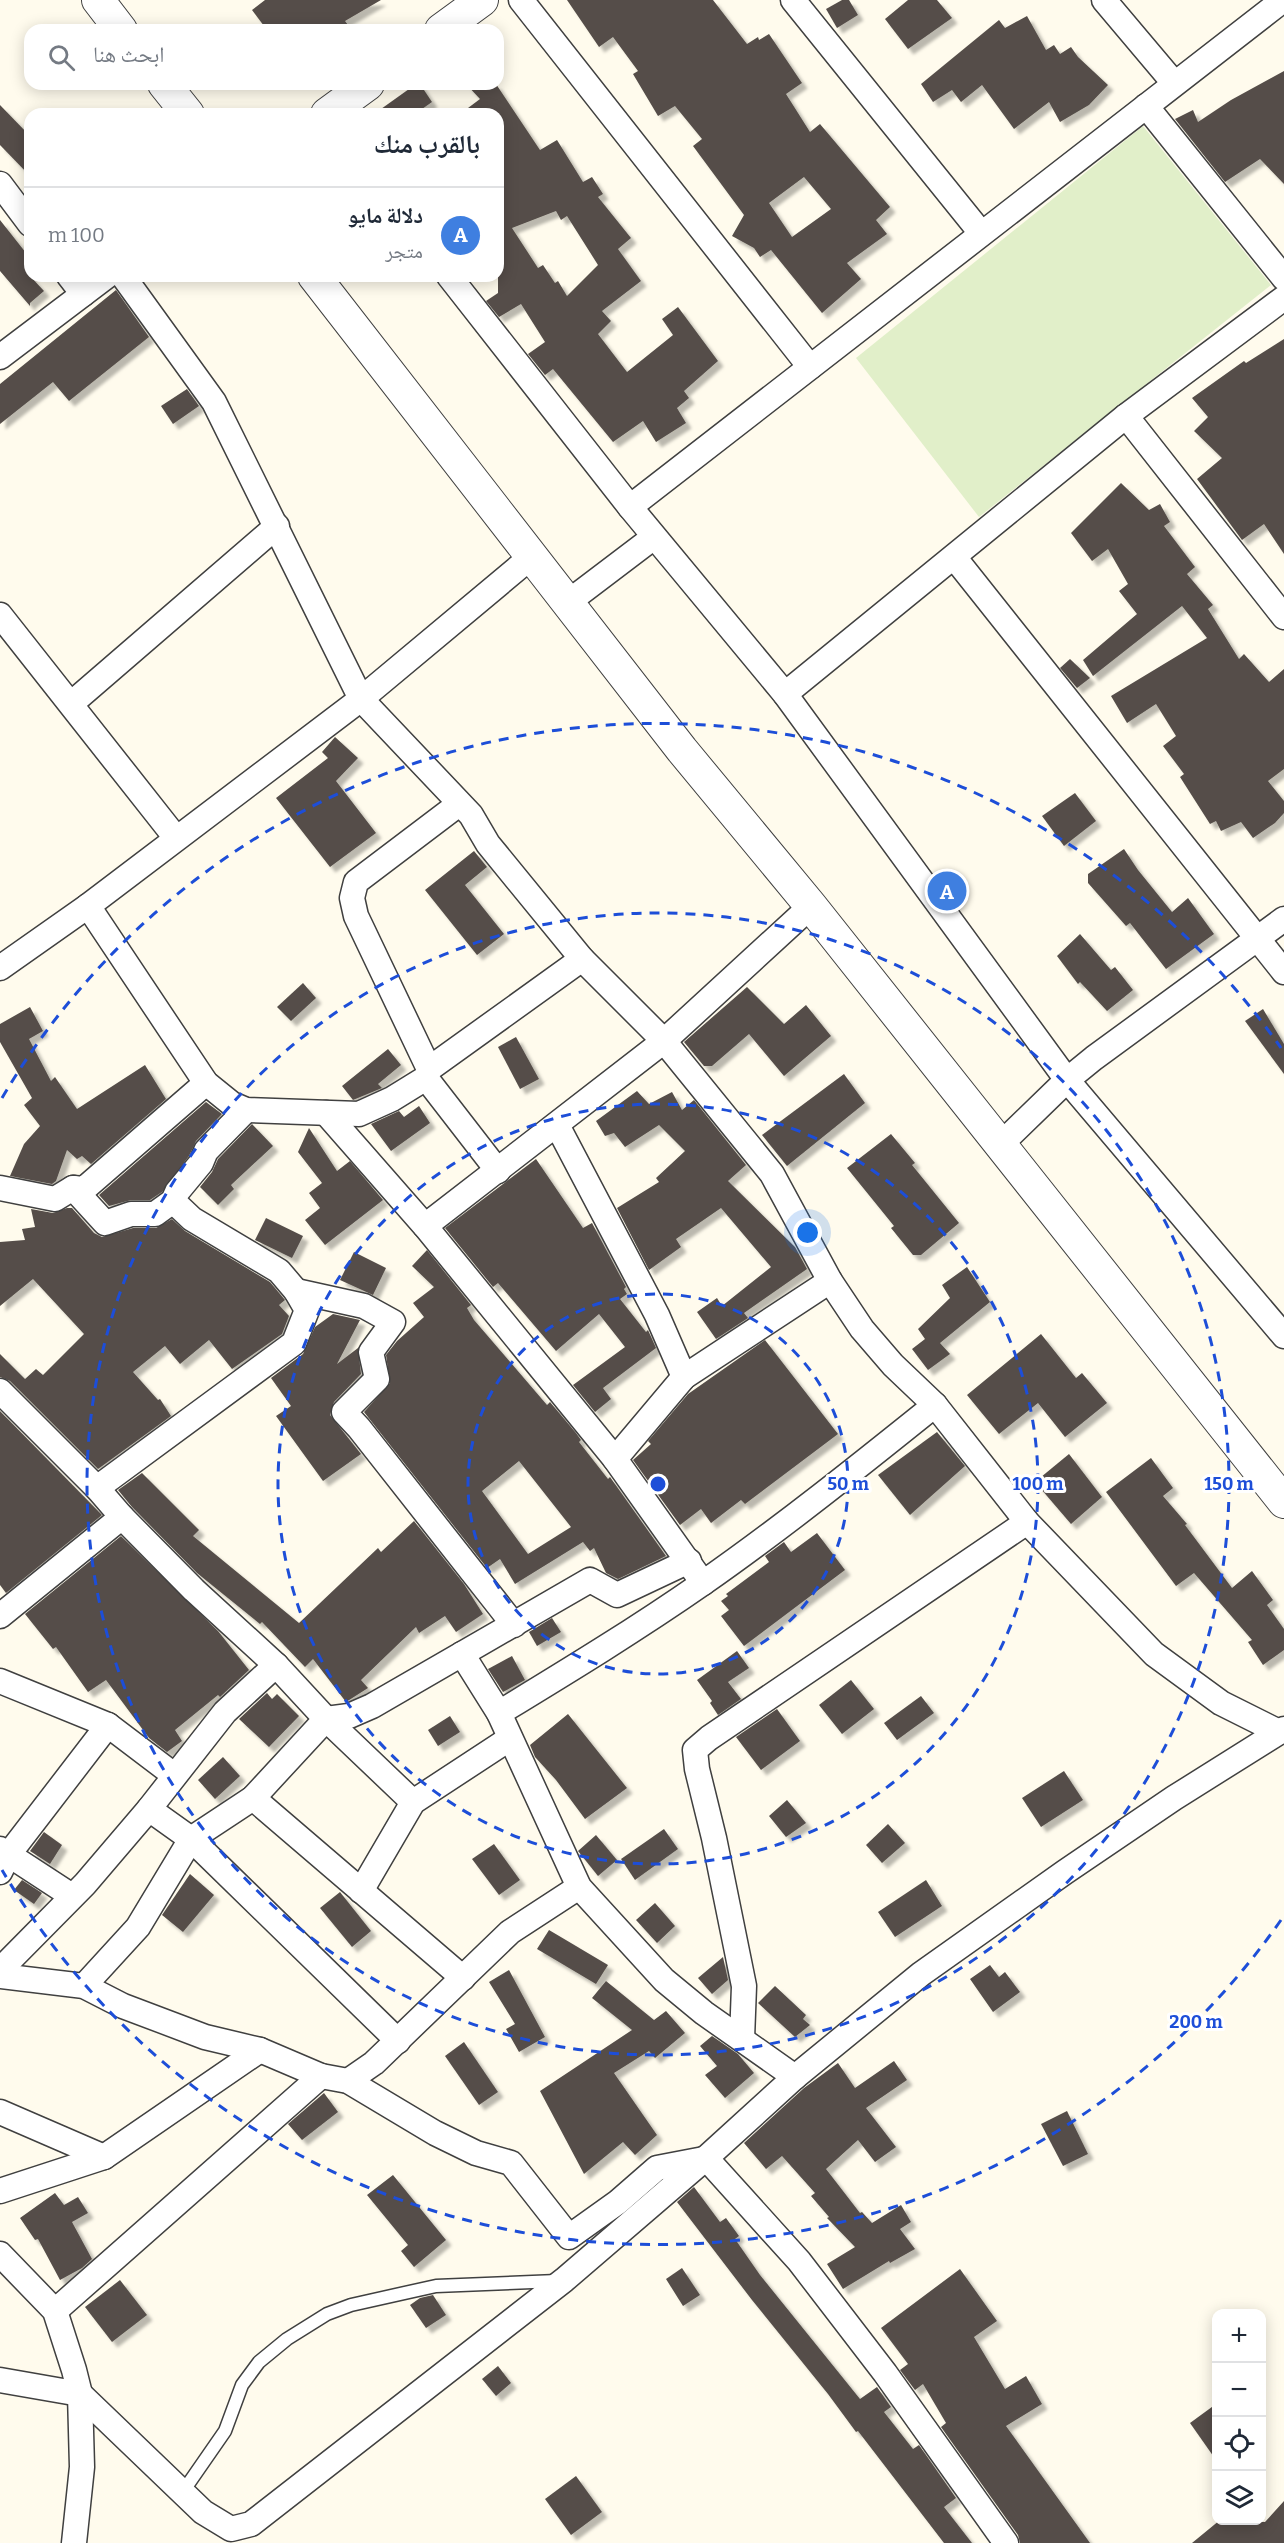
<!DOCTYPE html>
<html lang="ar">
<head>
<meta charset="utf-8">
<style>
  :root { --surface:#fff; --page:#f6f6f7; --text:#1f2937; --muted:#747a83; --line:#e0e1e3; --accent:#0f766e }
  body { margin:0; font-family:Bitter,"Noto Naskh Arabic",serif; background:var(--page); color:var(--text); direction:rtl }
  .controls { position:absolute; right:18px; bottom:18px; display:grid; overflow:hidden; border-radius:12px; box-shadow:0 3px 15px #0003 }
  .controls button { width:54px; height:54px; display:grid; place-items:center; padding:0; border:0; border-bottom:2px solid var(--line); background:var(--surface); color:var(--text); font:30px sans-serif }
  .you { position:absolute; left:808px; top:1233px; width:21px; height:21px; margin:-15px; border:4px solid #fff; border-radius:50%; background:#1a73e8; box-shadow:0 0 0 9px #1a73e833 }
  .badge { display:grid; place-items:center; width:39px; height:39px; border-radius:50%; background:var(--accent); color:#fff; font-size:20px; font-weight:700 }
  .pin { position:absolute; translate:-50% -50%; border:3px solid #fff; box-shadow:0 2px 6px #0006 }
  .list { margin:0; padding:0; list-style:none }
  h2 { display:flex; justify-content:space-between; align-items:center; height:78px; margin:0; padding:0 24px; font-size:26px }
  h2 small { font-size:20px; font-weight:400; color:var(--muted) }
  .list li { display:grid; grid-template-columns:39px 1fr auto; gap:18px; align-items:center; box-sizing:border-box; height:96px; padding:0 24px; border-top:2px solid var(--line) }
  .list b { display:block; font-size:22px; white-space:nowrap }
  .list p { margin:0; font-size:20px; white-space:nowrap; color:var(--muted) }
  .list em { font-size:20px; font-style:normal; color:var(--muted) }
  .icon { flex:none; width:33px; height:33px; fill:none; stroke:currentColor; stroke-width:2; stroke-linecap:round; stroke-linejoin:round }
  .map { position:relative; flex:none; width:1284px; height:2543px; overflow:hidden; direction:ltr }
  .search { position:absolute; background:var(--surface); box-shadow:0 3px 15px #0003; left:24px; top:24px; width:480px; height:66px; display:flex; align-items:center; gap:15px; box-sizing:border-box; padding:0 21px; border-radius:18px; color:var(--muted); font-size:22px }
  .panel { position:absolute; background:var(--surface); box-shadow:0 3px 15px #0003; left:24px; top:108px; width:480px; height:174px; border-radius:18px; direction:rtl }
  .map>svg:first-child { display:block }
</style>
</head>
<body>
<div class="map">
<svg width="1284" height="2543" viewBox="0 0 1284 2543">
  <defs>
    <filter id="shadow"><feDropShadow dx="5.5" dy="5.5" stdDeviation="1.5" flood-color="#0004"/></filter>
  </defs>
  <rect width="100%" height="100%" fill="#fffbed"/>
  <polygon fill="#e1efc9" points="1143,126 1271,285 979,517 856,358"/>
  <g fill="#554e49" fill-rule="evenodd" filter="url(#shadow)">
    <polygon points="265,0 381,0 345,21 352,30 267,30 252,10"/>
    <path d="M567,0H713L747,44L758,37L759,40L769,34L802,83L786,94L810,132L820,124L890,207L876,220L887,234L847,263L861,279L822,313L771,250L760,257L754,248L732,236L744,215L693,146L702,139L675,106L658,116L633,74L638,71L613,37L599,47ZM804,177L831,209L792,237L769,203Z"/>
    <polygon points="842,0 849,0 858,15 837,28 826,9"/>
    <polygon points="908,0 937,0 952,18 908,49 885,19"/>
    <polygon points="1027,16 1046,50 1054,45 1060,54 1071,47 1078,57 1108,85 1089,105 1060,122 1049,102 1014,129 982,85 961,102 952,90 933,102 921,84 999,20 1005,28"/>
    <polygon points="1284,71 1284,184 1260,159 1225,182 1175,119 1193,110 1198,122 1231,100"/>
    <polygon points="416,84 420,84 432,102 415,114 374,114"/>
    <path d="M466,84H496L540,150L557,140L583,182L592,177L603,194L598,197L631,238L618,249L641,281L602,311L611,321L598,334L627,372L673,335L662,319L678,307L718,361L684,391L689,398L677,408L686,423L656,442L643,421L613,442L553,369L545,375L528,354L545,342L521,304L499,317L486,301L498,293V114H460L480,99ZM556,211L561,220L567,216L598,265L567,296L558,281L555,283L543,265L538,268L512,228Z"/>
    <polygon points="0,105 30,136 30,176 0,145"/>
    <polygon points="0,220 30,258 30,276 44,291 30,303 30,306 0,271"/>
    <polygon points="116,290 149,337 69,401 53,382 0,424 0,384"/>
    <polygon points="1284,339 1284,554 1264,524 1242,540 1197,479 1222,458 1194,431 1208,417 1192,398 1244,361 1246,363"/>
    <polygon points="187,389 199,406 173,424 161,406"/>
    <polygon points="1121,483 1149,510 1160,504 1170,522 1164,526 1195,567 1187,574 1213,605 1208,609 1239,659 1244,654 1269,682 1284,669 1284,769 1268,781 1284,801 1284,813 1275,823 1253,838 1241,822 1221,831 1216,821 1210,824 1180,777 1184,774 1163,746 1176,736 1156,704 1127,723 1111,696 1207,638 1182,606 1093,676 1083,660 1137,614 1119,591 1128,584 1108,549 1092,561 1071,533"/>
    <polygon points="1070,659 1090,678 1077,688 1060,668"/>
    <polygon points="335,737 358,758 336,781 376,833 330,867 276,798 328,758 322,752"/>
    <polygon points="1075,793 1096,821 1064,846 1042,816"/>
    <polygon points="1124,849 1138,870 1172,912 1188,898 1214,934 1166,969 1130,923 1126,926 1088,883 1088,874"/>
    <polygon points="474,851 487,867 465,885 504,934 477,955 425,890"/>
    <polygon points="1080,934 1111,970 1115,967 1133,990 1107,1011 1080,982 1078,984 1057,956"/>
    <polygon points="303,983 316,998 291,1021 277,1007"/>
    <polygon points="747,987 784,1024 806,1005 831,1036 784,1076 749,1034 712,1066 704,1066 684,1042"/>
    <polygon points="30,1007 43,1031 29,1039 51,1081 55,1077 77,1109 145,1065 166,1099 91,1164 82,1156 77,1159 67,1150 56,1181 52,1184 10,1176 24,1144 40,1126 24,1105 32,1098 0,1042 0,1024"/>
    <polygon points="1263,1009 1284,1044 1284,1074 1245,1021"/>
    <polygon points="516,1037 539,1079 520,1089 498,1047"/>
    <polygon points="388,1049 401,1065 378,1084 382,1088 353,1100 342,1086"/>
    <polygon points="844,1074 865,1103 787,1166 762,1135"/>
    <polygon points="637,1091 649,1104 672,1092 682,1110 694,1100 746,1165 728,1181 795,1247 807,1269 744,1313 748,1318 716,1339 697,1312 717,1298 722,1306 771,1267 721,1208 676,1239 681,1247 649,1270 617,1208 659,1182 656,1178 685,1151 659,1125 625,1147 614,1133 605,1136 596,1121"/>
    <polygon points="206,1102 222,1114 196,1141 189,1156 162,1192 150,1200 131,1200 109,1206 99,1195"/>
    <polygon points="419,1106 430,1123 391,1151 371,1124 399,1111 404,1117"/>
    <polygon points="252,1124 273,1146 231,1185 234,1189 218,1205 200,1187 212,1172 218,1159"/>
    <polygon points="309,1128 337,1171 350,1161 383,1200 325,1245 305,1220 320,1208 309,1193 322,1183 298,1152"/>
    <polygon points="891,1134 915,1163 912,1165 959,1223 921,1255 913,1255 891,1228 894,1226 847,1168"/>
    <polygon points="536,1159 583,1228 592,1223 626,1287 624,1289 627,1294 620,1299 646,1332 648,1330 656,1348 603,1388 611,1399 595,1412 573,1385 625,1347 599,1314 556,1351 498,1283 493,1287 445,1228"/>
    <polygon points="67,1208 72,1208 94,1233 102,1237 133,1228 156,1228 172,1219 185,1231 270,1282 285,1300 279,1305 289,1316 282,1334 232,1369 209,1340 180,1364 165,1346 133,1372 158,1400 160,1399 171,1416 98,1469 10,1381 0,1377 0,1354 25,1379 36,1369 43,1375 84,1334 33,1279 0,1306 0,1242 25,1240 22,1229 35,1227 31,1209 53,1213"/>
    <polygon points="266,1218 303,1236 292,1258 255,1240"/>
    <path d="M427,1250L471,1305L467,1308L474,1320L547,1405L550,1402L576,1433L581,1440L579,1442L608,1479L610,1477L666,1556L618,1579L606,1573L594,1548L590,1551L583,1542L515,1584L500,1559L487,1568L364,1412L390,1383L386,1355L397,1341L424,1317L413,1303L434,1287L412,1266ZM519,1461L571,1527L528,1554L482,1491Z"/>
    <polygon points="354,1252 386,1268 373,1295 340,1280"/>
    <polygon points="967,1267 990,1302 940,1343 950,1354 928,1370 912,1349 925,1339 918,1329 950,1298 942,1285"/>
    <polygon points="333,1314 360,1320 337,1364 358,1348 361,1374 334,1402 330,1415 361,1454 323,1481 276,1416 291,1406 271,1378 303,1354 315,1327"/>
    <polygon points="1041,1334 1076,1378 1082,1373 1107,1403 1065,1437 1038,1403 999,1434 967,1395"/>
    <polygon points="765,1340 838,1434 745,1504 741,1500 711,1523 701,1509 680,1525 633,1460 651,1444 648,1441 688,1394"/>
    <polygon points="0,1411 102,1515 6,1593 0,1585"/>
    <polygon points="937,1432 965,1466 910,1515 878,1475"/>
    <polygon points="1069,1454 1102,1497 1071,1524 1035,1482"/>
    <polygon points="1151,1458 1173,1488 1163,1496 1187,1524 1185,1525 1232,1588 1252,1571 1273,1600 1267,1605 1284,1629 1284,1650 1263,1665 1248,1642 1252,1640 1194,1573 1176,1586 1106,1492"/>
    <polygon points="142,1473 199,1530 193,1536 299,1623 378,1548 381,1552 414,1521 464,1584 483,1614 456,1632 445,1616 419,1633 416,1627 361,1680 368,1688 346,1702 313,1659 305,1667 262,1622 260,1624 197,1573 132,1507 118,1490"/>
    <polygon points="817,1533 845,1570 744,1646 721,1616 729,1610 721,1601 728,1596 726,1594 769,1562 765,1556 784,1542 791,1552"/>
    <polygon points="121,1536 218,1631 249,1670 220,1697 218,1695 175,1730 182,1741 167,1752 149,1738 106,1680 88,1692 56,1647 53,1649 25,1614"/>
    <polygon points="552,1618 561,1632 537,1646 529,1632"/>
    <polygon points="737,1651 749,1668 728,1682 741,1699 718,1715 710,1703 712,1701 697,1680"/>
    <polygon points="512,1656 525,1680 503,1692 488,1669"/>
    <polygon points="851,1680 874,1709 842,1734 819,1705"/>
    <polygon points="267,1693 272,1699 277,1694 299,1716 269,1747 239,1719"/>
    <polygon points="921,1696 934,1713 897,1740 884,1723"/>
    <polygon points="777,1709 800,1741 761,1770 736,1737"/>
    <polygon points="568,1714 627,1788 585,1819 556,1780 535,1757 530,1745"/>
    <polygon points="450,1716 460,1732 438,1746 428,1730"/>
    <polygon points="223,1757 240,1776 215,1799 198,1780"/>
    <polygon points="1064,1771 1083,1800 1041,1827 1022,1798"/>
    <polygon points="787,1800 806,1823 786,1837 769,1816"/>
    <polygon points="888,1824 905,1843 882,1863 866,1845"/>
    <polygon points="664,1829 678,1849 635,1880 621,1859"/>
    <polygon points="44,1832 62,1845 50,1864 30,1851"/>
    <polygon points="596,1835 617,1860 598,1876 578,1851"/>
    <polygon points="494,1844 520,1880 499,1895 472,1859"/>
    <polygon points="190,1874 214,1895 183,1932 162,1915"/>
    <polygon points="22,1880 42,1893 34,1904 14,1890"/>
    <polygon points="926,1880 942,1906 895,1937 878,1912"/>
    <polygon points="340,1892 371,1931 352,1947 320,1908"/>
    <polygon points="655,1903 675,1926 657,1943 636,1920"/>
    <polygon points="549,1930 608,1965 596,1984 537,1949"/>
    <polygon points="723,1957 728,1980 712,1994 698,1978"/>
    <polygon points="990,1965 999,1977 1005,1972 1020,1992 993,2012 970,1979"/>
    <polygon points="509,1970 545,2037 519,2052 506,2029 515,2024 489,1982"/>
    <polygon points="606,1981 654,2020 666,2011 685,2033 655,2058 649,2051 614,2073 657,2135 635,2155 623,2142 584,2174 540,2091 632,2030 592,1998"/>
    <polygon points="775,1986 806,2015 803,2019 810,2025 795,2037 758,2003"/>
    <polygon points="712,2036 738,2054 754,2073 725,2098 705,2075 717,2066 700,2046"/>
    <polygon points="464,2042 498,2092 479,2105 445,2056"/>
    <polygon points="894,2061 907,2080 866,2108 896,2147 875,2162 858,2140 826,2169 860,2213 862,2212 872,2223 901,2205 911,2222 900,2229 915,2249 890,2263 889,2261 843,2289 827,2264 855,2247 827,2218 829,2217 811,2196 815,2193 782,2156 766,2169 744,2143 804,2088 838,2063 855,2088"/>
    <polygon points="324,2093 338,2112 302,2140 288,2124"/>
    <polygon points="1067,2111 1088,2154 1063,2166 1041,2124"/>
    <polygon points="393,2175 446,2240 414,2267 401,2251 408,2245 367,2195"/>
    <polygon points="694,2187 720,2222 726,2218 739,2236 735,2239 760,2275 860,2399 877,2387 891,2407 884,2412 913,2449 919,2445 956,2498 944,2507 972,2543 944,2543 858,2431 856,2432 828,2394 752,2300 677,2202"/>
    <polygon points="55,2193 64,2205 78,2197 88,2213 72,2222 92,2259 82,2268 60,2280 38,2239 35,2240 20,2218"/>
    <polygon points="682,2268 700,2295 683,2306 666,2279"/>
    <polygon points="960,2269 997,2321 974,2337 1005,2389 1026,2376 1042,2404 1006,2426 1090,2543 1020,2543 1018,2535 941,2427 946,2423 923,2384 915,2390 900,2370 908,2364 881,2328"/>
    <polygon points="120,2280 147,2315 112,2342 85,2307"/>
    <polygon points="433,2295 446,2315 426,2328 410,2305 420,2298"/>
    <polygon points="498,2366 511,2383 496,2396 482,2379"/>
    <polygon points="1216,2404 1216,2460 1190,2423"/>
    <polygon points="576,2476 602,2512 571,2535 545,2499"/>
    <polygon points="1284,2501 1284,2543 1192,2543 1220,2520 1265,2522"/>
  </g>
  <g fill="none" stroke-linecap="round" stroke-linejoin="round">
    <g stroke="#404040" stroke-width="15">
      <polyline id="service" points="182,2493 225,2431 242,2385 259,2362 287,2339 327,2314 351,2305 436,2286 557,2281"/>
    </g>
    <g stroke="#404040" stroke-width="27">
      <g id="minor">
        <polyline points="521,0 810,367"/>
        <polyline points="793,0 981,233"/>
        <polyline points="1104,0 1174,83"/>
        <polyline points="1146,106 1284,278"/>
        <polyline points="0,184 30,224"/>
        <polyline points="69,276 83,294"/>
        <polyline points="123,276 214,402 361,699 471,815 488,844 582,959 664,1041 772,1174 830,1281 862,1329 893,1365 935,1405 1027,1522 1154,1654 1221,1703 1279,1732"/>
        <polyline points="449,276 630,507 785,694 1067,1080 1284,1336"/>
        <polyline points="0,357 107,276"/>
        <polyline points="1126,416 1284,617"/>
        <polyline points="630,507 1283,0"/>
        <polyline points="954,557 1284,972"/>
        <polyline points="567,603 654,537"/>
        <polyline points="0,615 176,838"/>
        <polyline points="785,694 1126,416 1284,298"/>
        <polyline points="72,703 277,526"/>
        <polyline points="88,906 206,1083 232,1104 246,1110 359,1114 392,1099 426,1078 429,1069 582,959"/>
        <polyline points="0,968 88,906 361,699 531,557"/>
        <polyline points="429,1069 356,916 352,898 356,882 459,804"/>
        <polyline points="426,1078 498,1171"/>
        <polyline points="326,1113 425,1226 615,1459 703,1583"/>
        <polyline points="557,1125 657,1315 684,1377"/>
        <polyline points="1000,1145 1067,1080 1094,1058 1284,919"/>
        <polyline points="0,1188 55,1199 73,1188 84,1189 206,1083"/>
        <polyline points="73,1188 105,1223 131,1214 155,1214 173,1201 177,1192 201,1163 206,1151 246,1110"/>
        <polyline points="425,1226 664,1041 811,906"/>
        <polyline points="296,1291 364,1306 393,1322 371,1352 377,1379 344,1412 359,1428 514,1625"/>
        <polyline points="0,1391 97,1488 122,1517 194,1590 276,1665 326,1719 413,1802"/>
        <polyline points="615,1459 684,1377 830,1281"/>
        <polyline points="97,1488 294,1343 307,1310 296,1291 279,1271 192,1219 173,1201"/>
        <polyline points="0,1616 122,1517"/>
        <polyline points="462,1654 499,1713 579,1887 664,1980 704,2013 795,2077"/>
        <polyline points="0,1681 108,1725 174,1775"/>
        <path d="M499,1713C568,1671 637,1629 703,1583C783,1527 859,1466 935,1405"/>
        <polyline points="253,1798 463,1978"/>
        <polyline points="149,1809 191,1839 398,2041"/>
        <polyline points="0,1849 72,1896"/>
        <polyline points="0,1872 9,1854 108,1725"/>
        <polyline points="361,1891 413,1802 509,1739"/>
        <polyline points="0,1970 85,1884 149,1809 225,1712 276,1665"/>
        <polyline points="0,1976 84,1986 123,2006 205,2037 260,2050 321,2076 348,2081 435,2133 476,2153 511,2163 569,2237 618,2202 657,2168 704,2159"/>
        <polyline points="84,1986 138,1927 191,1839 253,1798 326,1719 349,1716 372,1706 590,1580 617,1595 689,1561"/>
        <polyline points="742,2039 744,1986 714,1838 697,1769 695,1750 709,1738 1027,1522"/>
        <polyline points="348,2081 374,2063 510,1932 579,1887"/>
        <polyline points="0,2112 104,2157"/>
        <polyline points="706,2158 799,2261 885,2373 1006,2543"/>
        <polyline points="0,2191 104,2157 260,2050"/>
        <polyline points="0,2254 55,2311 74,2370 80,2394 82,2467 74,2543"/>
        <polyline points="55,2311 321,2076"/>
        <polyline points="0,2380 80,2394 203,2512 231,2529 251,2524 564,2280 706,2158 795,2077 921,1974 1065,1872 1174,1798 1284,1729"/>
      </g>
    </g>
    <g stroke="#404040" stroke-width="34">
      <g id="tertiary">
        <polyline points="98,0 121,30"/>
        <polyline points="441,30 482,0"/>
        <polyline points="164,84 188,114"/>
        <polyline points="327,114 368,84"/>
        <polyline points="314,276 682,750 811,906 1284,1502"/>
      </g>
    </g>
    <use href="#service" stroke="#fff" stroke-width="12"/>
    <use href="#minor" stroke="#fff" stroke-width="24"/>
    <use href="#tertiary" stroke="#fff" stroke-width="32"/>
  </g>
  <g fill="none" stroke="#1d4ed8" stroke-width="3" stroke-dasharray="10 8">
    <circle cx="658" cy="1484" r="190"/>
    <circle cx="658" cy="1484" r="380"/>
    <circle cx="658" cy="1484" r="571"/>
    <path d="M1281 1920A761 761 0 0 1 2 1870M2 1098A761 761 0 0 1 1281 1048"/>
  </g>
  <circle cx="658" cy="1484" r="9" fill="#1d4ed8" stroke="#fff" stroke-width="3"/>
  <g font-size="18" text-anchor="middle" font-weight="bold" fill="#1d4ed8" stroke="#fff" stroke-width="6" stroke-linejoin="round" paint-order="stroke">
    <text x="848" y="1490">50 m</text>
    <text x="1038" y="1490">100 m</text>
    <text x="1229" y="1490">150 m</text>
    <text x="1196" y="2028">200 m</text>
  </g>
</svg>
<div class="controls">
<button>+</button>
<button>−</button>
<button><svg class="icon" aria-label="locate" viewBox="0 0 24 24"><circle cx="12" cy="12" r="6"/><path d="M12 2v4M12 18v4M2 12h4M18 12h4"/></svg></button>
<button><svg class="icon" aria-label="layers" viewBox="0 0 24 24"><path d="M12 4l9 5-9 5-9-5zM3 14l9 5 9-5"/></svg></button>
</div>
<div class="you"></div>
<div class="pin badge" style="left:947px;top:891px;background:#3f7fe0">A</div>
<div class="search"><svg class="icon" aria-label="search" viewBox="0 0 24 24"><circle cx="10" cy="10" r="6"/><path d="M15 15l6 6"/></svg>ابحث هنا</div>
<section class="panel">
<h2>بالقرب منك<small></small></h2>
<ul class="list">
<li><span class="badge" style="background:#3f7fe0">A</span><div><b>دلالة مايو</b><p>متجر</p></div><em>100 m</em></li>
</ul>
</section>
</div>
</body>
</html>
